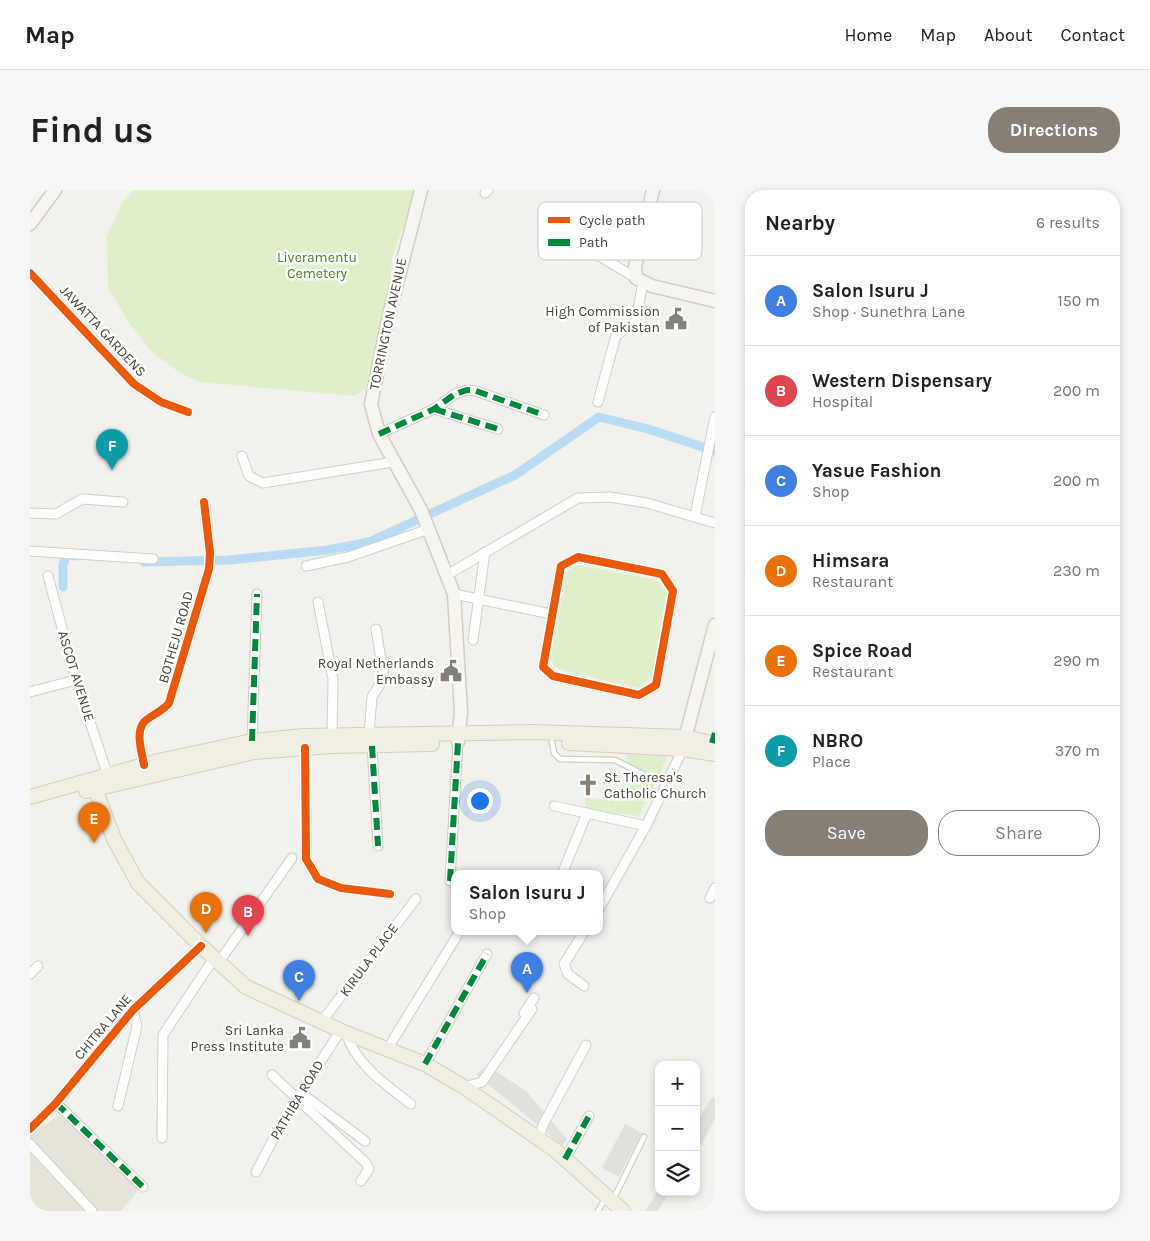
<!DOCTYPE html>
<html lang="en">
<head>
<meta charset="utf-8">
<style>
  :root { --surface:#fff; --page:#f6f6f6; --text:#202124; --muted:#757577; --line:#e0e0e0; --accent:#857f76 }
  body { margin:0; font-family:Karla,sans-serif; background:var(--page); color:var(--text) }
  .controls { position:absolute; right:15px; bottom:15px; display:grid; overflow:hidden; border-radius:10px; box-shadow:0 2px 8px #0003 }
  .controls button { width:45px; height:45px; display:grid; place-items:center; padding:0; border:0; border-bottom:1px solid var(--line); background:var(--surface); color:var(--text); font:25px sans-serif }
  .you { position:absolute; left:449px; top:610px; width:18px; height:18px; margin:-12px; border:4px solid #fff; border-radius:50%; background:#1a73e8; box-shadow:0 0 0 8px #1a73e833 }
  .badge { display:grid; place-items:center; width:32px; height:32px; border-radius:50%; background:var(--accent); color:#fff; font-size:16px; font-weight:700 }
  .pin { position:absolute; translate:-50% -41px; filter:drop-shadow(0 1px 2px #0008) }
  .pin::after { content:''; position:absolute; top:26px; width:18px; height:15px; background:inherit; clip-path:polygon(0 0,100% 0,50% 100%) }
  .popup { position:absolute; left:421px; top:680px; width:152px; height:65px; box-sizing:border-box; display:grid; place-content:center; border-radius:10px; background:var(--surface); filter:drop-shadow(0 1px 4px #0005); font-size:16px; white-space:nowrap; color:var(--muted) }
  .popup b { font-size:19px; color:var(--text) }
  .popup::after { content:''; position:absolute; left:50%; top:100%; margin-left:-10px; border:10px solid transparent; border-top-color:var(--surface) }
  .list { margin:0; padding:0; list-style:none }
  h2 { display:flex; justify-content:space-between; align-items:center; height:65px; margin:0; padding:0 20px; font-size:21px }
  h2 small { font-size:16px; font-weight:400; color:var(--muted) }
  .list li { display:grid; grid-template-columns:32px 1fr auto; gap:15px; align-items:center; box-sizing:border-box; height:90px; padding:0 20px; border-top:1px solid var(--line) }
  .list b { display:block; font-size:19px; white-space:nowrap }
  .list p { margin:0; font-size:16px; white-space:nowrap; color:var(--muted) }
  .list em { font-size:16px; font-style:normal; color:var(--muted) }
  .actions { display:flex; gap:10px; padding:15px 20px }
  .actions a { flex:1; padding:11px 0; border:1px solid var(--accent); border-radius:20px; text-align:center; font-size:18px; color:var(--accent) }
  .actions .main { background:var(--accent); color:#fff }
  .icon { flex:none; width:28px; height:28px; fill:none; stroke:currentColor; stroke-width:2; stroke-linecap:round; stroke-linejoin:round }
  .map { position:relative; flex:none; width:685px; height:1021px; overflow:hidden; border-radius:20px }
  header { display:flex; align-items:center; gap:30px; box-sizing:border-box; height:70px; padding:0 25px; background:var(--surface); border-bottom:1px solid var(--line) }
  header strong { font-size:24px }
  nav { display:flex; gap:28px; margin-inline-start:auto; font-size:18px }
  .intro { display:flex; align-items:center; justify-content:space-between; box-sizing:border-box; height:120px; padding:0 30px }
  h1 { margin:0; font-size:35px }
  .button { padding:12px 22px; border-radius:20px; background:var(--accent); color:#fff; font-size:18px; font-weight:700 }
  main { display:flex; gap:30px; padding:0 30px }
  aside { flex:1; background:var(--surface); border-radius:20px; box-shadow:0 2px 8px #0003 }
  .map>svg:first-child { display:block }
</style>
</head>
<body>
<header>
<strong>Map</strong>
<nav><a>Home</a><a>Map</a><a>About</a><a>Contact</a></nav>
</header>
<div class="intro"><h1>Find us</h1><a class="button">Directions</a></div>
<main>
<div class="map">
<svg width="685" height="1021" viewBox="0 0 685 1021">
  <rect width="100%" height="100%" fill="#f2f1ec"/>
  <polygon fill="#e7e3d9" points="36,921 113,995 91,1021 0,1021 0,944"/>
  <g fill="#dfefca">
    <polygon points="105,0 386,0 362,68 358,129 341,195 325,206 170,192 150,183 122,162 99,133 78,97 77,46 94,10"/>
    <polygon points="548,375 627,390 636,404 622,487 609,498 535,481 523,476 522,462 537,381"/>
    <polygon points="596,564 638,566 609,626 555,619 555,608 592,611"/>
  </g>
  <g fill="#e2e0da">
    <polygon points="461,878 496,901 537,949 533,956 447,885 451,880"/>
    <polygon points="682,907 685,909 685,929 666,964 666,934"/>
    <polygon points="595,934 612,943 589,987 572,978"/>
    <polygon points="629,999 629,1002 639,1002 628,1021 615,1021"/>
  </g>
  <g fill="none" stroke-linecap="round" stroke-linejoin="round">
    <g stroke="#b9dbf3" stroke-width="9">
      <polyline points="114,372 199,370 298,360 339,352 485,285 569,227 618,239 685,261"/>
      <polyline points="33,397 33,374 37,365 47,366"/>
    </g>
    <g stroke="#d0cec9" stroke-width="7">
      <g id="lane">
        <polyline points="522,552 524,563 530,569 585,570 613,584"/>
        <polyline points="583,1010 614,947"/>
        <polyline points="568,1021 575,1009"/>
      </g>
    </g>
    <g stroke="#d0cec9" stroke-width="11">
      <g id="street">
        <polyline points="455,3 458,0"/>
        <polyline points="524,39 606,88"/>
        <polyline points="0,83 104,194 131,212 158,222"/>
        <polyline points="568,212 586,145 603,135 606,130 613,92"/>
        <polyline points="404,219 468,239"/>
        <polyline points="349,244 404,219 425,204 437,200 446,201 514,225"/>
        <polyline points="212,266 219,286 233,293 363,272"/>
        <polyline points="0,323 26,324 52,309 93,312"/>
        <polyline points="665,326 685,227"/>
        <polyline points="0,361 123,369"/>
        <polygon points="548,367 632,384 643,401 626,495 609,505 523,486 513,477 531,376"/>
        <polyline points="276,376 318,367 399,339"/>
        <polyline points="417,385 548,308 580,307 617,313 685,333"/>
        <polyline points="18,386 46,490 78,586"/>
        <polyline points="424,404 521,424"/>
        <polyline points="288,412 303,489 302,546"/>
        <polyline points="443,450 455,362"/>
        <polyline points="0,502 46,490"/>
        <polyline points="339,544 342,507 354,488 346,439"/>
        <polyline points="222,551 227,404"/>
        <polyline points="342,556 348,656"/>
        <polyline points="275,558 276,669 288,689 311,698 360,704"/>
        <path d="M114,575C112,562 105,543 114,532C121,525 132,522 139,513L179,379L180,363L174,312"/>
        <polyline points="524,616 616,636"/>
        <polyline points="532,684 557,623"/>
        <polyline points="420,691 428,552"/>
        <polyline points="680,708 685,698"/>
        <polyline points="570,717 616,636 653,559"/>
        <polyline points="189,772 262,668"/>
        <polyline points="0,784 8,776"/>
        <polyline points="554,796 538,784 534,774 554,742"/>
        <polyline points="494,823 504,808"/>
        <polyline points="292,831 386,709"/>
        <path d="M316,843C326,875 355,894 381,914"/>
        <polyline points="358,858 427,746"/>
        <polyline points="395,874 457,764"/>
        <polyline points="242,885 336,973 339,979 331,991"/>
        <polyline points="434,897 452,892 502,819"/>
        <polyline points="271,903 335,951"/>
        <polyline points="26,913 113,997"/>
        <polyline points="88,916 107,836 103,820"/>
        <polyline points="0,939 26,913 103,820 171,756"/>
        <polyline points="132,948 133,845 184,768"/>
        <polyline points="509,948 513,935 556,855"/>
        <polyline points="0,954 62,1021"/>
        <polyline points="535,969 559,926"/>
        <polyline points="226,982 256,925 311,840"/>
      </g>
    </g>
    <g stroke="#d2cec2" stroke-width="15">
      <g id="secondary">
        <polyline points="391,0 358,129 341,214 349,244 391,320 424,404 431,522 428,552"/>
        <polyline points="623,0 605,77 606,88 622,96 685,111"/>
        <polyline points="0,34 25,0"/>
        <polyline points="653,556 685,435"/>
      </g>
    </g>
    <g stroke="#d6ceb8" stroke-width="16">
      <g id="primary">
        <polyline points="539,553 653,559 685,564"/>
        <polyline points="62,590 84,649 108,693 171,756 216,797 316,843 395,874 434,897 525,960 593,1021"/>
        <polyline points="56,601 224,562 302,556 402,554"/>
        <polyline points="0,607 128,571 222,551 274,546 502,542 655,547 685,554"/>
      </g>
    </g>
    <use href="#lane" stroke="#fdfdfc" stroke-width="4.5"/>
    <use href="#street" stroke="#fdfdfc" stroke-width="9"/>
    <use href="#secondary" stroke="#f7f5ef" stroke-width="12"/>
    <use href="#primary" stroke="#f2eee4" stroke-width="14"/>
    <g stroke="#00873e" stroke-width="6" stroke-dasharray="12 6" stroke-linecap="butt">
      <polyline points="404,219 468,239"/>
      <polyline points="349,244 404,219 425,204 437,200 446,201 514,225"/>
      <polyline points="222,551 227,404"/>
      <polyline points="682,553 685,543"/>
      <polyline points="342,556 348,656"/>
      <polyline points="420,691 428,552"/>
      <polyline points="395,874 457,764"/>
      <polyline points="26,913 113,997"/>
      <polyline points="535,969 559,926"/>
    </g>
    <g stroke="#fff" stroke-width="11">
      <g id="cycleway">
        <polyline points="0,83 104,194 131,212 158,222"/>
        <polygon points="548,367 632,384 643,401 626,495 609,505 523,486 513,477 531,376"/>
        <polyline points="275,558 276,669 288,689 311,698 360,704"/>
        <path d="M114,575C112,562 105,543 114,532C121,525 132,522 139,513L179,379L180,363L174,312"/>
        <polyline points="0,939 26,913 103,820 171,756"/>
      </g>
    </g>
    <use href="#cycleway" stroke="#e8590c" stroke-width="8"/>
  </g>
  <defs>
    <g id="civic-bare" transform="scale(1.725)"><path d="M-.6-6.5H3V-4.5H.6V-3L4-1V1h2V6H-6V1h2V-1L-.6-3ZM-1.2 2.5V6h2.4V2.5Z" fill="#857f76" stroke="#fff" stroke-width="2.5" paint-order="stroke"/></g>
    <g id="church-bare" transform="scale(1.725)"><path d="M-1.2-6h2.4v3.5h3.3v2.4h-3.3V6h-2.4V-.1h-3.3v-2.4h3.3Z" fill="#857f76" stroke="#fff" stroke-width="2.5" paint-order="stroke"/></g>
  </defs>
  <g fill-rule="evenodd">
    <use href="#civic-bare" x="646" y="129"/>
    <use href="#civic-bare" x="421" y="481"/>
    <use href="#church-bare" x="558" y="595"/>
    <use href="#civic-bare" x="270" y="848"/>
  </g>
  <g text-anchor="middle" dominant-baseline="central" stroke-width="5" stroke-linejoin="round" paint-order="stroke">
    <g font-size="14" fill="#468124" stroke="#fff">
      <text x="287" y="67">Liveramentu<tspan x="287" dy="16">Cemetery</tspan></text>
    </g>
    <g font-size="14" fill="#4a4236" stroke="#fff" text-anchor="end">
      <text x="630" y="121">High Commission<tspan x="630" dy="16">of Pakistan</tspan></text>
      <text x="404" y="473">Royal Netherlands<tspan x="404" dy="16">Embassy</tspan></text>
      <text x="574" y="587" text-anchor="start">St. Theresa's<tspan x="574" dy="16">Catholic Church</tspan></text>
      <text x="254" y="840">Sri Lanka<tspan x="254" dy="16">Press Institute</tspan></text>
    </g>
    <g font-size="14" fill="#4a4236" stroke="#fff">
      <text transform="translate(358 134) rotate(-78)">TORRINGTON AVENUE</text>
      <text transform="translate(73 141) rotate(47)">JAWATTA GARDENS</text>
      <text transform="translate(146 447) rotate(-74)">BOTHEJU ROAD</text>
      <text transform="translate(46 486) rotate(73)">ASCOT AVENUE</text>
      <text transform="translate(339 770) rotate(-53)">KIRULA PLACE</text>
      <text transform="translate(73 837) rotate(-50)">CHITRA LANE</text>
      <text transform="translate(267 910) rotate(-59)">PATHIBA ROAD</text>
    </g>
  </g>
  <rect x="508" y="12" width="164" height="58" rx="8" fill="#fff" stroke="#c9c6c3" stroke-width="1"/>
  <rect x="518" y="27" width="22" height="6" fill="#e8590c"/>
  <rect x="518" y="49" width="22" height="7" fill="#00873e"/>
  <g font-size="14" fill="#4a4236">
    <text x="549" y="35">Cycle path</text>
    <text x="549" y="57">Path</text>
  </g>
</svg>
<div class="controls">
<button>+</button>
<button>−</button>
<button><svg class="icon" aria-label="layers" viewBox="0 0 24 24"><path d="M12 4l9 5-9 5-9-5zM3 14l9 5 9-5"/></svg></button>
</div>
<div class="you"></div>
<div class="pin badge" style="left:497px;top:803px;background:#3f7fe0">A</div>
<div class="popup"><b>Salon Isuru J</b>Shop</div>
<div class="pin badge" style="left:218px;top:746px;background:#e0444e">B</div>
<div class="pin badge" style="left:269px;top:811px;background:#3f7fe0">C</div>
<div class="pin badge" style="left:176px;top:743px;background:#e8710a">D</div>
<div class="pin badge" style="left:64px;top:653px;background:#e8710a">E</div>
<div class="pin badge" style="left:82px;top:280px;background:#0f9aa8">F</div>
</div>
<aside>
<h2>Nearby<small>6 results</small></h2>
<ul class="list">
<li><span class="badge" style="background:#3f7fe0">A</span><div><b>Salon Isuru J</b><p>Shop · Sunethra Lane</p></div><em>150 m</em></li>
<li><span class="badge" style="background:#e0444e">B</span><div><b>Western Dispensary</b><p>Hospital</p></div><em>200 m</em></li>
<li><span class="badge" style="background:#3f7fe0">C</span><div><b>Yasue Fashion</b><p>Shop</p></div><em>200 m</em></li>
<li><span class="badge" style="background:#e8710a">D</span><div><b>Himsara</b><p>Restaurant</p></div><em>230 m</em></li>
<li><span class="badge" style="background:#e8710a">E</span><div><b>Spice Road</b><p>Restaurant</p></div><em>290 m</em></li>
<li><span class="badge" style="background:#0f9aa8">F</span><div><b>NBRO</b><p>Place</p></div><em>370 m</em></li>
</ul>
<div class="actions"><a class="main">Save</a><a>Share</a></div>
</aside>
</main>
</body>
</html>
